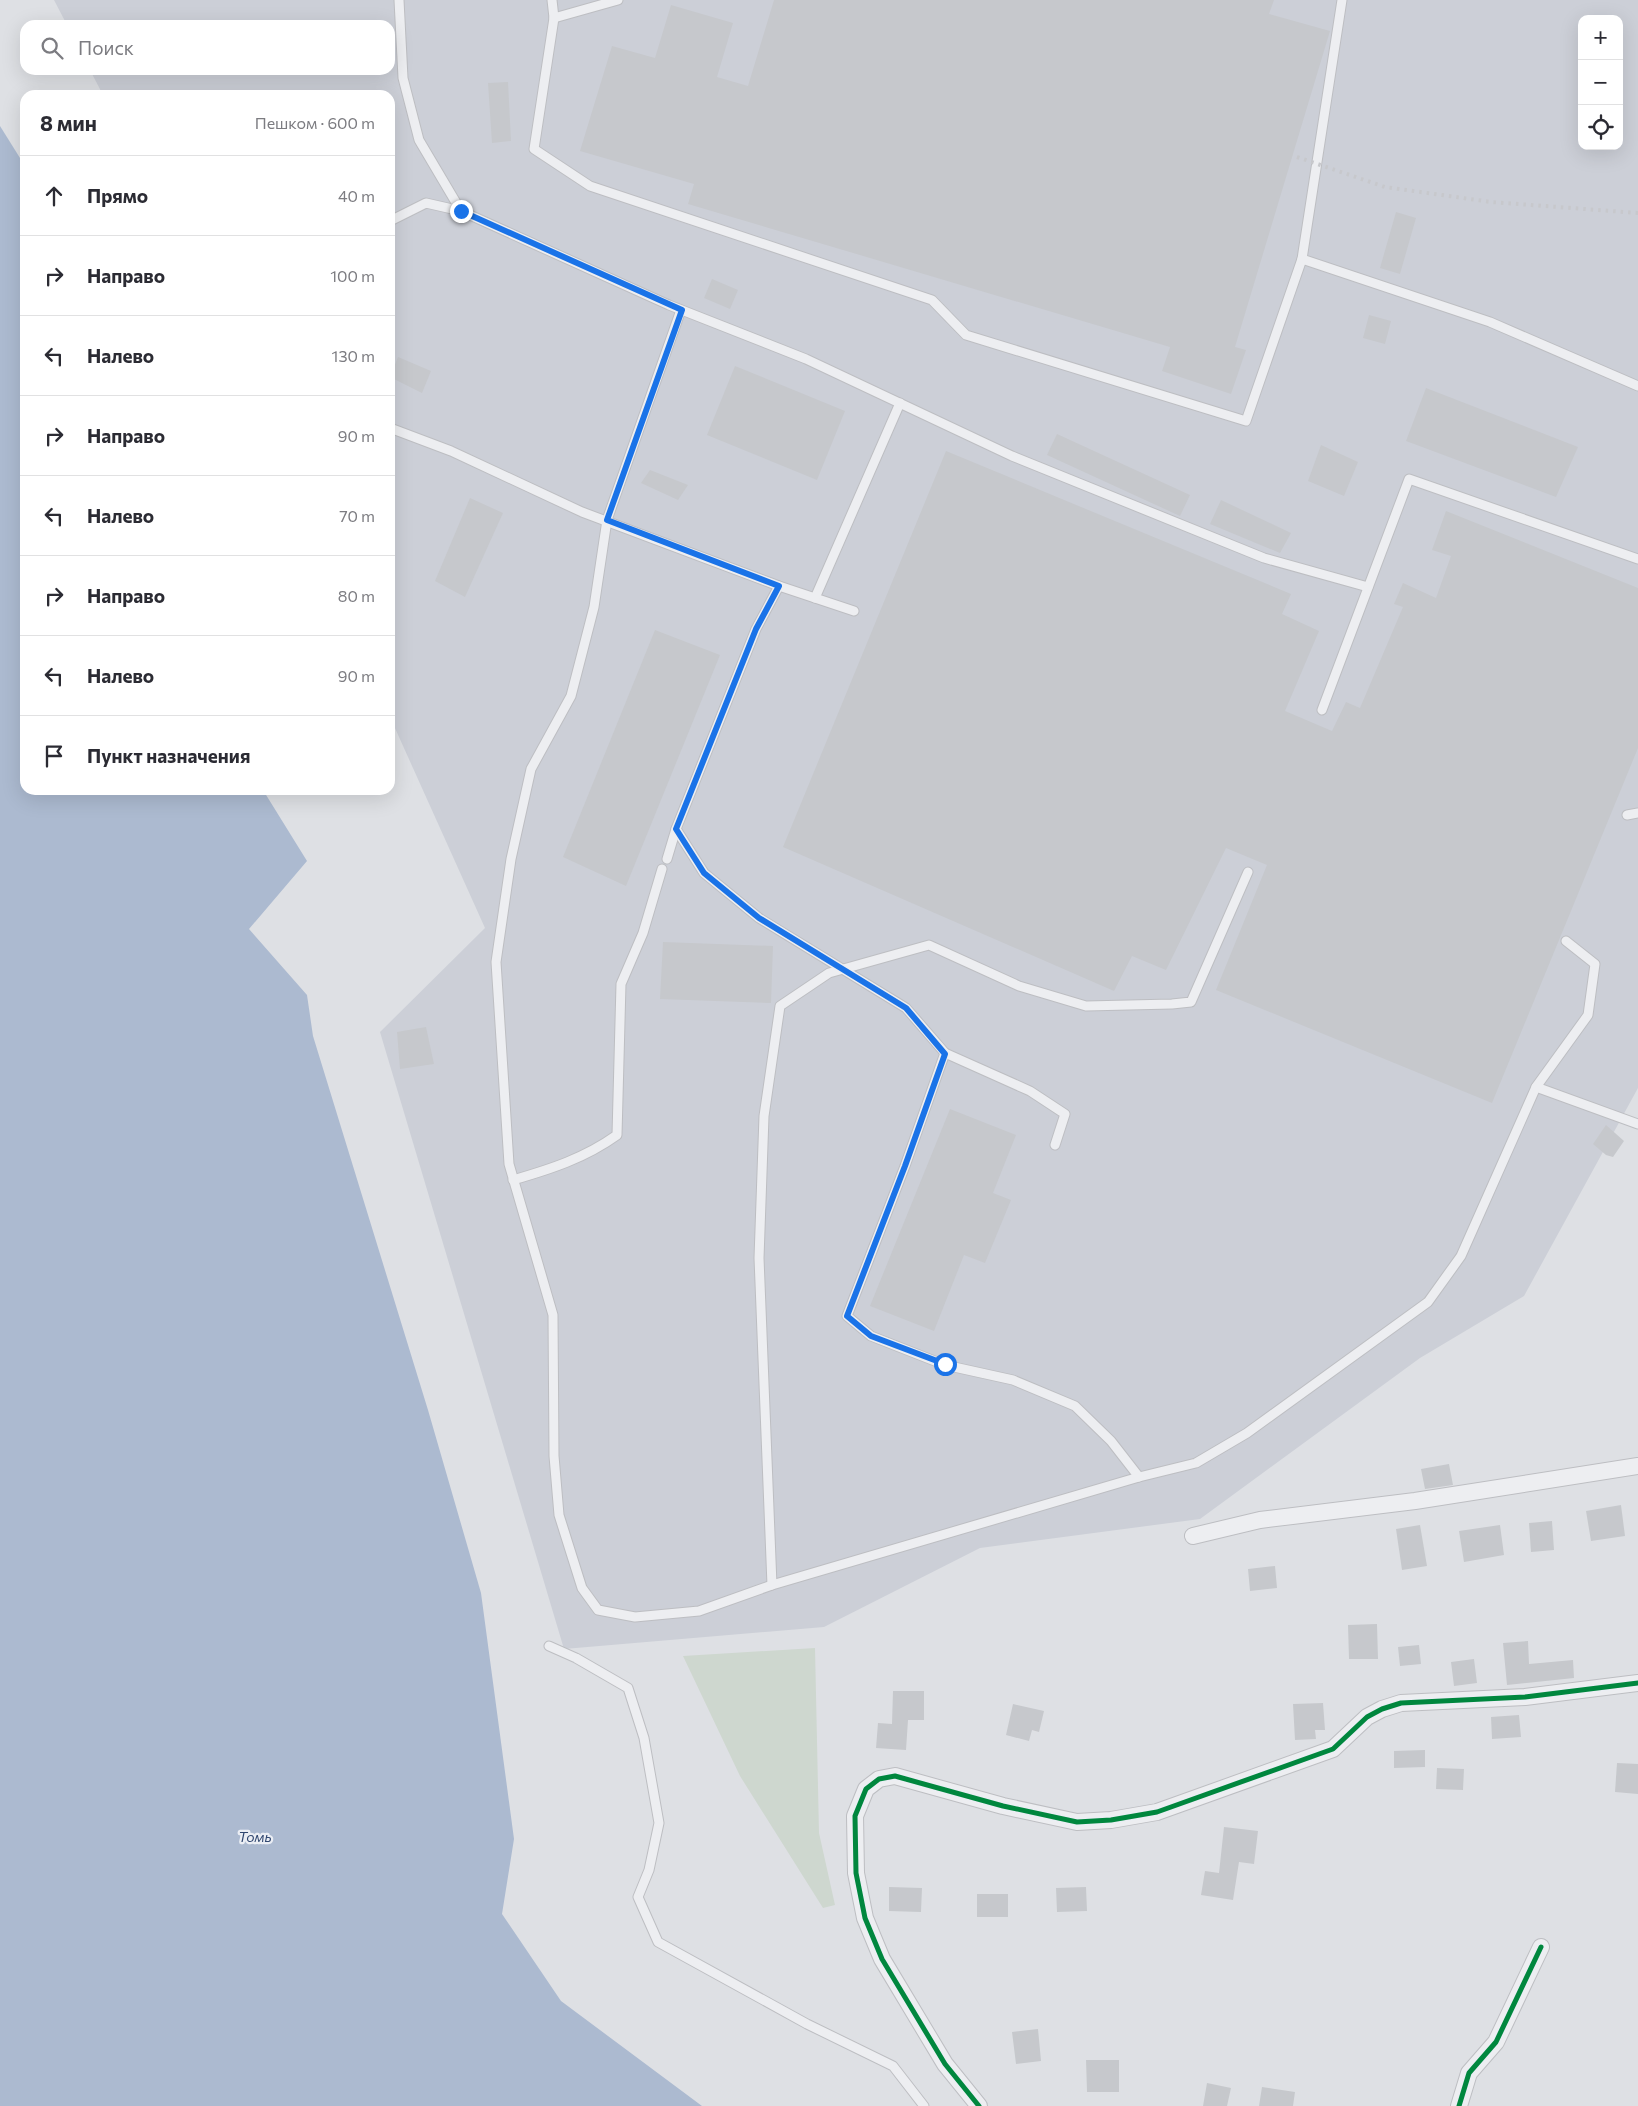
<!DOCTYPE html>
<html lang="ru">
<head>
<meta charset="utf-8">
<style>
  :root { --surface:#fff; --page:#f7f7f7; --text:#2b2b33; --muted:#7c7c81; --line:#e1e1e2 }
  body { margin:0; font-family:Commissioner,sans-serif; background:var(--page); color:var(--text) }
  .controls { position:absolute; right:15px; top:15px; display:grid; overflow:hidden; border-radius:10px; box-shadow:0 5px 20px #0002 }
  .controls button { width:45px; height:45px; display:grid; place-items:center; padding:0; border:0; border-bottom:1px solid var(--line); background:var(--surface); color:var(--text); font:25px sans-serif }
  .stop { position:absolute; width:15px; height:15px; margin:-11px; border:4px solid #1a73e8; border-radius:50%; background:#fff }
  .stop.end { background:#1a73e8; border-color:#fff; box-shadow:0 1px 5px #0008 }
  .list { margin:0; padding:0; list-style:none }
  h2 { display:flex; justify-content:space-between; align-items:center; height:65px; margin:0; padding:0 20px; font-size:21px }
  h2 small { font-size:16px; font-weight:400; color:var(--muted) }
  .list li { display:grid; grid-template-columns:32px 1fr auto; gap:15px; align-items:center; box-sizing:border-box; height:80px; padding:0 20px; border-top:1px solid var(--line) }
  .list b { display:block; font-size:19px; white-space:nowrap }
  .list em { font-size:16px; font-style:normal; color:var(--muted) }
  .icon { flex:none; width:28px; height:28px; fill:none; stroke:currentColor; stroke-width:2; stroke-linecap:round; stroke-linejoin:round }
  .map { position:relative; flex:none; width:1638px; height:2106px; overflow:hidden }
  .search { position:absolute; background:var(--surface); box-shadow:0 5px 20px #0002; left:20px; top:20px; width:375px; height:55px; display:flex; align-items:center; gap:12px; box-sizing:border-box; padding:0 18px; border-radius:15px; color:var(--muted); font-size:19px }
  .panel { position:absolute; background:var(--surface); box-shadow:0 5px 20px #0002; left:20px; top:90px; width:375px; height:705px; border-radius:15px }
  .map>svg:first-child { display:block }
</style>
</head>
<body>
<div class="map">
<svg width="1638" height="2106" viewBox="0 0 1638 2106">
  <rect width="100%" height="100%" fill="#dee0e4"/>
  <path fill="#cccfd7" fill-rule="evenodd" d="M54,0H1638V1088L1524,1296L1420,1358L1200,1519L980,1548L824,1627L564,1649L380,1032L485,928L390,717V95H103L90,70H390V25H67ZM1582,19H1619V146H1582Z"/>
  <polygon fill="#ced7cf" points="815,1648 819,1833 835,1905 823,1908 740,1776 683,1656"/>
  <polygon fill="#acbad0" points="0,126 25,166 25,790 263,790 307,861 249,929 307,995 313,1036 428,1410 481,1593 514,1839 502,1914 561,2001 702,2106 0,2106"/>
  <g fill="#c6c8cc">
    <polygon points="774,0 1274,0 1269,14 1330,31 1235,347 1246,350 1231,394 1162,371 1170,347 688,204 694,184 580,151 612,46 655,58 671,5 733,23 717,77 748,86"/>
    <polygon points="508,82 511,141 492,143 488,83"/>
    <polygon points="1396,212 1416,218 1400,274 1380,268"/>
    <polygon points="712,279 738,290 730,309 704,298"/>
    <polygon points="1369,315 1391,321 1385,344 1363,338"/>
    <polygon points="398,357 431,371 422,393 390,377"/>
    <polygon points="735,366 845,411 817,480 707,435"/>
    <polygon points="1426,388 1578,447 1556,497 1406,441"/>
    <polygon points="1057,434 1190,495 1180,516 1047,455"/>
    <polygon points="1321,445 1358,462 1344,496 1308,481"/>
    <polygon points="946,451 1291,594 1282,614 1319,631 1285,711 1332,731 1346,702 1360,708 1403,607 1394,604 1403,583 1436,598 1451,556 1432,550 1446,511 1638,588 1638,748 1492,1103 1216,990 1267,865 1226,848 1166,970 1132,956 1114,991 783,847"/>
    <polygon points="650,470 688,485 678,500 641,483"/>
    <polygon points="470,498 503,513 465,597 435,581"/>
    <polygon points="1221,500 1291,533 1280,553 1210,524"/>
    <polygon points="655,630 720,655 626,886 563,857"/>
    <polygon points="663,942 773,946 771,1003 660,999"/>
    <polygon points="426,1027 434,1064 400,1069 397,1032"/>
    <polygon points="950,1109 1016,1135 993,1193 1011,1200 985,1263 964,1255 934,1331 870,1306"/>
    <polygon points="1606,1125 1624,1141 1613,1157 1606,1155 1593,1144"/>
    <polygon points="1449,1464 1453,1485 1425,1489 1421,1469"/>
    <polygon points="1621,1505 1625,1536 1591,1541 1586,1511"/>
    <polygon points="1552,1521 1554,1550 1531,1552 1529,1523"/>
    <polygon points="1420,1525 1427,1566 1402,1570 1396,1529"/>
    <polygon points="1500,1525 1504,1555 1464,1562 1459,1531"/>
    <polygon points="1275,1566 1277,1588 1250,1591 1248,1569"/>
    <polygon points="1377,1624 1378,1659 1349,1659 1348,1625"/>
    <polygon points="1528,1641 1529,1664 1573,1660 1574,1678 1507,1685 1503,1643"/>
    <polygon points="1419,1645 1421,1664 1400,1666 1398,1647"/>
    <polygon points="1474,1659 1477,1683 1454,1686 1451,1662"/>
    <polygon points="893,1691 924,1691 924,1720 908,1720 906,1750 876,1748 878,1723 892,1724"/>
    <polygon points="1323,1703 1325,1730 1315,1730 1316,1739 1295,1740 1293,1704"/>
    <polygon points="1013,1704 1044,1711 1039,1732 1032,1730 1029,1741 1006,1735"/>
    <polygon points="1519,1715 1521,1737 1492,1739 1491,1717"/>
    <polygon points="1425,1750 1425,1767 1394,1768 1394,1751"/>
    <polygon points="1617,1763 1638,1764 1638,1794 1615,1792"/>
    <polygon points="1437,1768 1464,1769 1463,1790 1436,1789"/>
    <polygon points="1224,1827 1258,1831 1254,1864 1239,1862 1233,1900 1201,1895 1205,1871 1219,1873"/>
    <polygon points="889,1887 922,1888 921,1912 889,1911"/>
    <polygon points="1086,1887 1087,1911 1057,1912 1056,1888"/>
    <rect x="977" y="1894" width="31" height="23"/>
    <polygon points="1038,2029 1041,2061 1016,2064 1012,2032"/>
    <polygon points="1086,2060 1119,2060 1119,2092 1087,2092"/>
    <polygon points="1207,2083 1231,2088 1227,2106 1203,2106"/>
    <polygon points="1262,2087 1295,2092 1293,2106 1259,2106"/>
  </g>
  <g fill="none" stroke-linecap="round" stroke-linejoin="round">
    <g stroke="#bdbec2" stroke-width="11">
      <g id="lane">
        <polyline points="399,0 403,78 419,140 461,211"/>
        <polyline points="552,0 554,18 534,149 590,186 932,300 966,335 1246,421 1302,259"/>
        <polyline points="1342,0 1302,259 1490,322 1638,386"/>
        <polyline points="554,18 618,0"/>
        <polyline points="390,221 426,203 461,211 669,305 806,359 1012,456 1264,558 1368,587"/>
        <polyline points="681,310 607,520 594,607 571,696 531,769 511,859 496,962 509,1164 553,1315 554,1456 559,1515 582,1588 598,1610 635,1617 699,1611 772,1585 1139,1477 1196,1463 1247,1433 1428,1302 1461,1256 1536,1087 1638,1124"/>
        <polyline points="390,428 451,451 582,512 779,586 854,611"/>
        <polyline points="815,598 900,403"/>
        <polyline points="1322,710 1409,479 1638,559"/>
        <polyline points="1627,815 1638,813"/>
        <polyline points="676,829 704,873 759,918 906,1008 945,1053 1030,1091 1065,1114 1055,1145"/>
        <polyline points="667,859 676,829 756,629 779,586"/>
        <polyline points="945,1053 905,1166 847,1316 871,1336 945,1365 1013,1380 1075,1406 1111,1441 1139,1477"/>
        <polyline points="1536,1087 1588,1015 1595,964 1566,941"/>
        <path d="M513,1180C551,1169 585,1158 617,1135L621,984L643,933L662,869"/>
        <polyline points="772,1585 759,1258 764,1116 780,1006 829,973 929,945 1019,986 1086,1006 1172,1004 1191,1002 1248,872"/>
        <polyline points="549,1646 576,1658 628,1688 644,1738 659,1823 649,1870 638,1897 658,1942 807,2024 893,2066 924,2106"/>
      </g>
    </g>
    <g stroke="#bdbec2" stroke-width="18">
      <g id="street">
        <polyline points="1193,1536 1260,1520 1415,1501 1638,1466"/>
        <polyline points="979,2106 945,2064 882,1959 865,1918 856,1873 855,1816 866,1789 879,1779 895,1776 1003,1806 1077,1822 1111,1820 1157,1812 1333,1749 1367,1717 1382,1709 1401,1703 1525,1697 1638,1683"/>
        <polyline points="1459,2106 1469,2073 1496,2042 1541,1947"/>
      </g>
    </g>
    <use href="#lane" stroke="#edeef1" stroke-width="9"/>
    <use href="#street" stroke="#edeef1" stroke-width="16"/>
    <polyline stroke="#c7c8cc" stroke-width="4" stroke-dasharray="2.5 5" stroke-linecap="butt" points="1297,157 1385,187 1491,202 1638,213"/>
    <g stroke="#ebeef4" stroke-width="8">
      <g id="cycleway">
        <polyline points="979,2106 945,2064 882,1959 865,1918 856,1873 855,1816 866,1789 879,1779 895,1776 1003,1806 1077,1822 1111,1820 1157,1812 1333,1749 1367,1717 1382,1709 1401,1703 1525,1697 1638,1683"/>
        <polyline points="1459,2106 1469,2073 1496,2042 1541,1947"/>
      </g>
    </g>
    <use href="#cycleway" stroke="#00873e" stroke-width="5"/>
  </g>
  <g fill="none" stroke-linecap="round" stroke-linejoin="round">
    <polyline stroke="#1a73e8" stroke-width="6" points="461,211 682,310 607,520 779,586 756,629 676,829 704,873 759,918 906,1008 945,1054 905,1166 847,1316 871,1336 945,1364"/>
  </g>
  <g text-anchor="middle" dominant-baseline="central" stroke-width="4.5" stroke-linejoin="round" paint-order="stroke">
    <g font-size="14" font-style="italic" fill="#304770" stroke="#ebeef4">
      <text x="255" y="1836">Томь</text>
    </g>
  </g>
</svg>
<div class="controls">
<button>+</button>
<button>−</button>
<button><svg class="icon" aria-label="locate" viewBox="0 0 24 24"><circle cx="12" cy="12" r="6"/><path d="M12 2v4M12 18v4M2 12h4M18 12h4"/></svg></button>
</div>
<div class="stop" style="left:945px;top:1364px"></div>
<div class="stop end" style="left:461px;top:211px"></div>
<div class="search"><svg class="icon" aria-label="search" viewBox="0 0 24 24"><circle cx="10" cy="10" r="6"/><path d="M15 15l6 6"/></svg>Поиск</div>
<section class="panel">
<h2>8 мин<small>Пешком · 600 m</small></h2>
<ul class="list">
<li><svg class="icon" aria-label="ahead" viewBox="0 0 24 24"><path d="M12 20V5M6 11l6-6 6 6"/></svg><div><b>Прямо</b></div><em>40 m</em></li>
<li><svg class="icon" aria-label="right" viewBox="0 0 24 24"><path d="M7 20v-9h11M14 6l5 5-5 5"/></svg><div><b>Направо</b></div><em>100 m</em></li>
<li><svg class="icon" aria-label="left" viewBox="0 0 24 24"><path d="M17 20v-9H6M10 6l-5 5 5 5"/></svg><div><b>Налево</b></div><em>130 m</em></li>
<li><svg class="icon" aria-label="right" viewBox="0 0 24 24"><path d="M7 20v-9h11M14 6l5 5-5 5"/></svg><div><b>Направо</b></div><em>90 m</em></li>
<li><svg class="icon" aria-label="left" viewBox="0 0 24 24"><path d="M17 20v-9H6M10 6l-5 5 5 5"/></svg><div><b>Налево</b></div><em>70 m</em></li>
<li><svg class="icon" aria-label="right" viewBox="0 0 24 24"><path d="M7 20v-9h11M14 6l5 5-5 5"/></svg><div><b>Направо</b></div><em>80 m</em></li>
<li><svg class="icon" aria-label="left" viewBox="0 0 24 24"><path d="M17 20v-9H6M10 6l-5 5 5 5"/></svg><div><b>Налево</b></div><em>90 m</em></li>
<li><svg class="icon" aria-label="arrive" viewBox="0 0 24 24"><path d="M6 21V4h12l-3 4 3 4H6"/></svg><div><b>Пункт назначения</b></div></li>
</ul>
</section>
</div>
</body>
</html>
